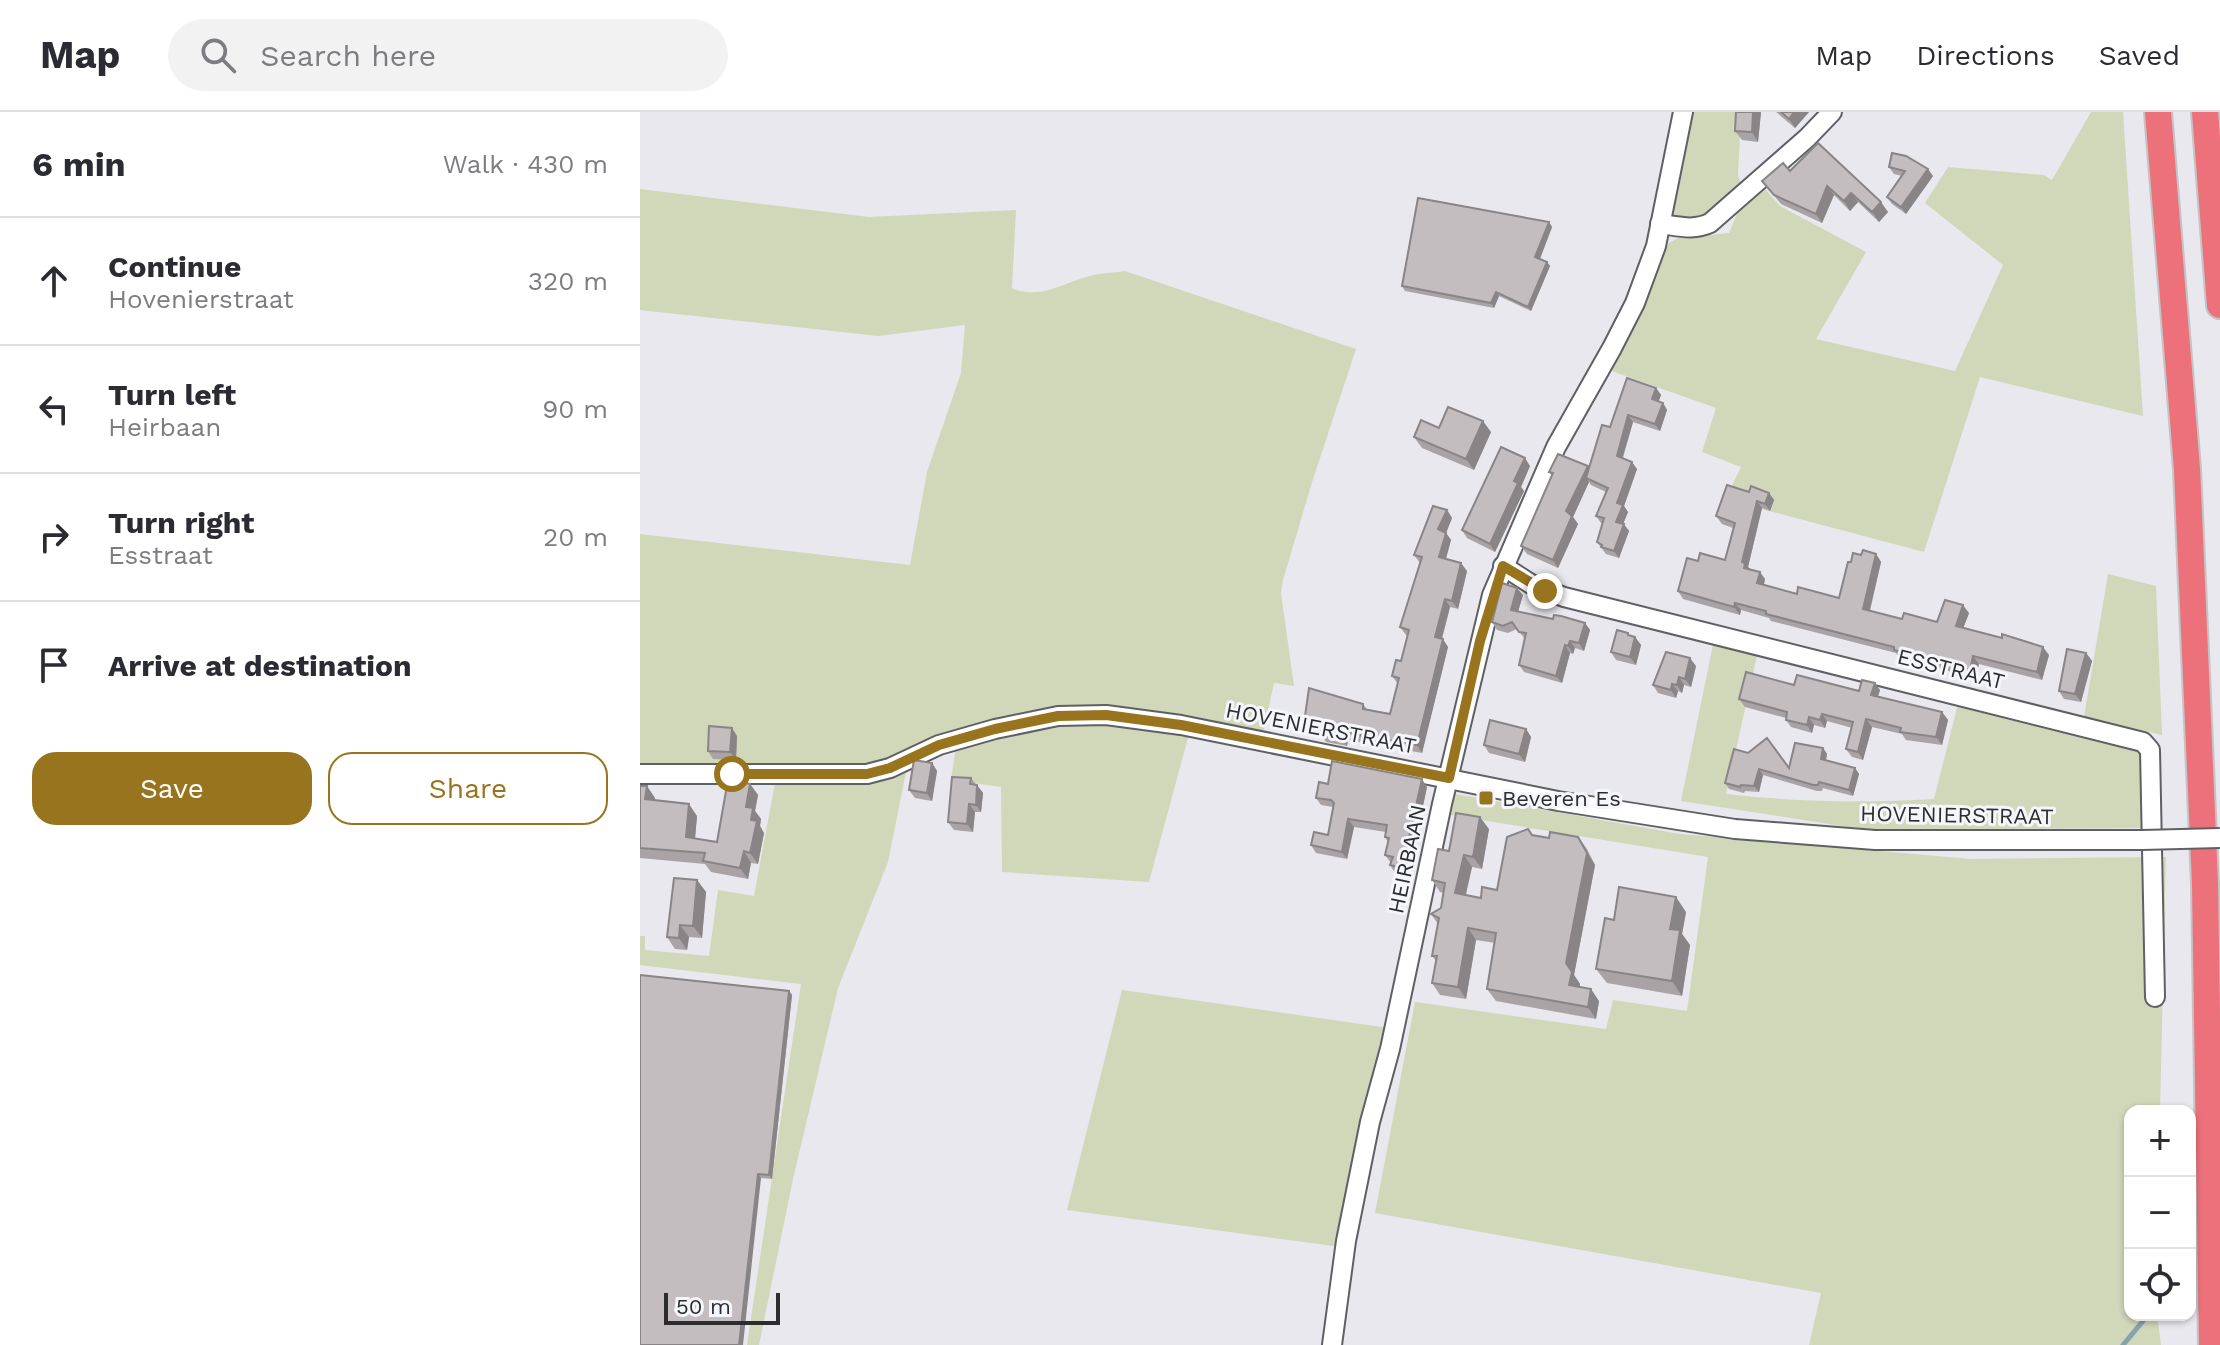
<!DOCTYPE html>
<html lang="en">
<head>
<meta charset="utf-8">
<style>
  :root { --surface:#fff; --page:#f2f2f3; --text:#2b2b33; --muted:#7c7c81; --line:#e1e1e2; --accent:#99741f }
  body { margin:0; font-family:"Work Sans",sans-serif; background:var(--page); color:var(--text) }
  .controls { position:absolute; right:24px; bottom:24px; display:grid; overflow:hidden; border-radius:16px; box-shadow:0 2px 6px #0004 }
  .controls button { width:72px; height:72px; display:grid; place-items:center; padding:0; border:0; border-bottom:2px solid var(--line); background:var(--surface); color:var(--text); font:40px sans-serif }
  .scale { position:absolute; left:24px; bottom:20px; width:116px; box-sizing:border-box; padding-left:8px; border:4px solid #2c2d2f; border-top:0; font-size:22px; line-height:28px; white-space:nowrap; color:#2c2d2f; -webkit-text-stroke:6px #f5f6fb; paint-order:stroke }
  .stop { position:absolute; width:24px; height:24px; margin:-18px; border:6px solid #99741f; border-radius:50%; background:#fff }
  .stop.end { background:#99741f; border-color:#fff; box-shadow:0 2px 8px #0008 }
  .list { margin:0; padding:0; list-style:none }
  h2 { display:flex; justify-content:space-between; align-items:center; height:104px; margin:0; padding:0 32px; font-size:34px }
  h2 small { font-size:26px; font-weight:400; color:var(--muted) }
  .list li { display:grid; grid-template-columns:52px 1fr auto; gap:24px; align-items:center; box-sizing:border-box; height:128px; padding:0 32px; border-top:2px solid var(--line) }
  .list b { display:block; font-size:30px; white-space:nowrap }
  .list p { margin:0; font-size:26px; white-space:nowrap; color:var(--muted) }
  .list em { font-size:26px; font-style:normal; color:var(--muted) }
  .actions { display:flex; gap:16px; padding:24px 32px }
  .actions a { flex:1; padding:18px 0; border:2px solid var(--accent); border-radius:24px; text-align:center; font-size:28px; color:var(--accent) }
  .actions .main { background:var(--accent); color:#fff }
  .icon { flex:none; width:44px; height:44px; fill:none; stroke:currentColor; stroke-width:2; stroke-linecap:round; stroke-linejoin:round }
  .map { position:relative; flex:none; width:1580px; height:1233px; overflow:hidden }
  header { display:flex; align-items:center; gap:48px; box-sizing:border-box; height:112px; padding:0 40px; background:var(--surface); border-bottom:2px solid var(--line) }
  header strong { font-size:38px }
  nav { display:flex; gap:44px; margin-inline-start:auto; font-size:28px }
  .search { width:560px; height:72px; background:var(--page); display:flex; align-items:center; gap:20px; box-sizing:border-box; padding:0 28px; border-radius:44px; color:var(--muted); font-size:30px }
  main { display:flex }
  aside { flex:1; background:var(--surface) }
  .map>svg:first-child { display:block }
</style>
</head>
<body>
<header>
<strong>Map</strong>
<div class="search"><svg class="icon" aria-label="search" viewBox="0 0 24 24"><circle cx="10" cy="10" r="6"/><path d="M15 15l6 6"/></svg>Search here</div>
<nav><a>Map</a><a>Directions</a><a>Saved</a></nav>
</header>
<main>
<aside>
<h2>6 min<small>Walk · 430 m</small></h2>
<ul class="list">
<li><svg class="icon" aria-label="ahead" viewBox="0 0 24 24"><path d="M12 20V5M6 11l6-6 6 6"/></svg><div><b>Continue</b><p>Hovenierstraat</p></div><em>320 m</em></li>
<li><svg class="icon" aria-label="left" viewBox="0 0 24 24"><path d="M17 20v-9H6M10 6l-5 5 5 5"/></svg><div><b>Turn left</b><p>Heirbaan</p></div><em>90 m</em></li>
<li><svg class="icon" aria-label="right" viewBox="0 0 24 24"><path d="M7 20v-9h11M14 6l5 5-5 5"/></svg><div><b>Turn right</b><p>Esstraat</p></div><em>20 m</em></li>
<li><svg class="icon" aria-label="arrive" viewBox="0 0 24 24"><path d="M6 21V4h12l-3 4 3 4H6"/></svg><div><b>Arrive at destination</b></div></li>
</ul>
<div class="actions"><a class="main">Save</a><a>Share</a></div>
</aside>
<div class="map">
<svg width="1580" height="1233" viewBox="0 0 1580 1233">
  <rect width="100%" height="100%" fill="#e8e8ee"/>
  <g fill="#d1d7b9">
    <polygon points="1054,0 1101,0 1098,63 1102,77 1069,106 1041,108 1033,101"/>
    <polygon points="1451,0 1483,0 1503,304 1340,265 1284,440 1118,396 1090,378 1101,355 1062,340 1076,296 969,258 1029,131 1038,126 1089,121 1097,102 1125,77 1140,94 1226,140 1176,227 1315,259 1363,153 1285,91 1308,55 1404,63 1412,68"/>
    <path d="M0,77L229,105L376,98L372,176C398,188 422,172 446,165C458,161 472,161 485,159L716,237L673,367L643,468L641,481L654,574L634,571L623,622L446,595L237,652L208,657L0,655V422L270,453L287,360L321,261L325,213L238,224L0,198Z"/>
    <polygon points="1468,462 1516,474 1522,623 1444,605"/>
    <path d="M1074,528L1118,539L1086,682C1155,690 1225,691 1294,687L1318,592L1504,634V716L1228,718L1041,689Z"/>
    <polygon points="448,610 489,613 549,622 509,770 362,760 361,675 311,668 316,634 419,611"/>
    <polygon points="267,655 248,750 198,876 153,1067 119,1233 107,1233 161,872 0,853 0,824 5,824 5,838 69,844 78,778 114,784 135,671 211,670"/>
    <polygon points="815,682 1040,722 1089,726 1331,747 1526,745 1520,999 1490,999 1490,1203 1517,1203 1521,1233 1169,1233 1181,1181 735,1101 775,890 966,917 973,888 1047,899 1068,745 811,703"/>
    <polygon points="482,878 749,916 701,1135 427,1098"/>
  </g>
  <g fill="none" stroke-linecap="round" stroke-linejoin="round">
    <polyline stroke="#87a4ad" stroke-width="5" points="1483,1233 1508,1203"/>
    <g stroke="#5f6065" stroke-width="22">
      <g id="minor">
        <path d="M1020,112C1038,114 1053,119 1070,111L1167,26L1192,0"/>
        <polyline points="863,454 891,472 924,485 1503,630 1510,638 1515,885"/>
        <polyline points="0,662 227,662 250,656 299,633 355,617 418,604 466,603 541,613 918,689 1095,717 1235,728 1502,728"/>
        <polyline points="692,1233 706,1129 730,1010 750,937 802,692 852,483 916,335 972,236 995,191 1016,134 1043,0"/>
      </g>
    </g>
    <g stroke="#c4c4c5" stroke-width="30">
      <g id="highway">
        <polyline points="1518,0 1547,357 1565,771 1572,1233"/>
        <polyline points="1565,0 1580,193"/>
      </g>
    </g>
    <use href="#minor" stroke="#fff" stroke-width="18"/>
    <use href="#highway" stroke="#ec717b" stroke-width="26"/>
    <g stroke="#5f6065" stroke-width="22" stroke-linecap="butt">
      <polyline id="minor-bridge" points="1502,728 1580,726"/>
    </g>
    <use href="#minor-bridge" stroke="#fff" stroke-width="18"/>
  </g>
  <g fill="#a9a3a5">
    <polygon points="1096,0 1121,0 1118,30 1102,28 1095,19"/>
    <polygon points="1136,0 1169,0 1155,16"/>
    <polygon points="1178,31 1248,100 1239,110 1218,90 1210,99 1194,83 1182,111 1141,92 1129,78 1122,69 1150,59"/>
    <polygon points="1249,55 1293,64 1266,102 1252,92 1247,85 1262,64 1254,62"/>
    <polygon points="909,110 912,115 900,147 907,150 910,154 891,199 859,184 854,196 765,179 762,174"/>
    <polygon points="1016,276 1021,283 1018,289 1023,291 1027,298 1020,319 993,310 983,346 997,357 984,394 988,400 983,412 989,419 979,446 966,442 957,430 963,411 961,411 956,404 966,380 951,373 949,370 933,405 938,412 918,456 887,442 881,434 912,364 909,360 948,354 949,356 970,315"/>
    <polygon points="851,320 834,358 782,336 774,325"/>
    <polygon points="890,354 881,375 884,379 855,440 827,426 822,418"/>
    <polygon points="1109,380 1129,381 1134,388 1130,399 1122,396 1108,455 1125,467 1124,473 1157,482 1199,486 1211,450 1221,443 1236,442 1241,450 1230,499 1262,507 1297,510 1329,501 1323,516 1409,543 1402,568 1339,552 1335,566 1259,546 1256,541 1131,509 1129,506 1101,498 1100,503 1043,487 1038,479 1058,449 1085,448 1093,416 1082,412 1076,404"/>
    <polygon points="807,398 812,406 806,421 811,428 806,447 827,459 818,497 810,495 802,527 808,535 782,641 708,628 707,634 686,630 681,622 681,620 669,619 664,611 723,592 727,597 750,602 758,572 752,564 761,549 767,524 766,523 760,515 780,451 774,443"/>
    <polygon points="883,483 878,500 913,507 945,511 950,518 944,539 935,536 933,542 930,541 922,571 884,560 879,553 885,527 877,517 868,521 857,518 852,510"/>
    <polygon points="991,524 995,525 1001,533 996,553 976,548 971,540"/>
    <polygon points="1446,541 1452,549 1441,590 1424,587 1419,579"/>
    <polygon points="1056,554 1051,575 1044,573 1042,581 1038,579 1036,586 1018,581 1013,573"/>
    <polygon points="1154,573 1219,579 1240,578 1238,585 1302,600 1308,608 1302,633 1266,628 1262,622 1232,615 1223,648 1212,645 1206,637 1212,616 1187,609 1185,616 1174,613 1172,621 1151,615 1146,608 1146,606 1105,595 1099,587"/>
    <polygon points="886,617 891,625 885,650 849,641 844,633"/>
    <polygon points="97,624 96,648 73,647 68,639"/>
    <polygon points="1183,636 1187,642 1186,648 1215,656 1219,662 1213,684 1183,676 1182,679 1177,679 1123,663 1119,680 1105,679 1104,681 1089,677 1085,671 1094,637 1149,656"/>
    <polygon points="292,651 297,659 292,689 275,686 269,678"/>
    <polygon points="331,666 343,681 341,700 335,700 333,720 314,718 308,710"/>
    <polygon points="110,672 118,683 115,699 121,707 120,714 124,721 118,752 111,751 108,767 71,760 65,752 0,746 0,674 15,686 15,688 57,704 55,727 77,730"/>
    <polygon points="688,672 787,675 768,764 755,761 750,753 751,751 745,743 748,730 745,725 746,720 714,715 707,747 676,741 671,733 688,723 693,695 681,693 676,686"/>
    <polygon points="849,717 842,757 832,755 826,783 841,786 857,778 892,723 909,726 938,725 947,737 955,753 934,863 940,872 940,875 959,889 956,907 856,889 847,877 855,831 836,828 826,887 800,883 792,871 796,849 792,844 798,812 791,802 801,796 804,781 800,780 792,768 809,739"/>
    <polygon points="57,768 66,780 62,826 49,825 47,838 35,837 27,825"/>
    <polygon points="1046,800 1042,822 1050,833 1042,884 967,871 956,857 974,808"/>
    <polygon points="149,879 152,883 132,1067 121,1066 0,1233"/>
  </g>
  <g fill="#898486">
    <polygon points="1113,0 1121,0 1118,30 1112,20"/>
    <polygon points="1154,0 1169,0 1155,16 1149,7"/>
    <polygon points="1288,57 1293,64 1266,102 1261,95"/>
    <polygon points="1187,74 1194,83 1182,111 1176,102"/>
    <polygon points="1211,81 1218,90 1210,99 1204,89"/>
    <polygon points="1241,90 1248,100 1239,110 1232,100"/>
    <polygon points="909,110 912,115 899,149 895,145"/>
    <polygon points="907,150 910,154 891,199 888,195"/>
    <polygon points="856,180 859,184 854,196 851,191"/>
    <polygon points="1016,276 1021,283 1017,294 1012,287"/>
    <polygon points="1023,291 1027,298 1020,319 1015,312"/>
    <polygon points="988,303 993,310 981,350 977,344"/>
    <polygon points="843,309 851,320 834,358 826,347"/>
    <polygon points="885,346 890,354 881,375 884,379 855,440 850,432 874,369"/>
    <polygon points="992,350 997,357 984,394 988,400 981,417 976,410 977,391"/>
    <polygon points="948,354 953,362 946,366 949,370 933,405 938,412 918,456 913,448 926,399"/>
    <polygon points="1129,381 1134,388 1130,399 1125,392"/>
    <polygon points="1117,389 1122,396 1108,455 1110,459 1109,464 1102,450"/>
    <polygon points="807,398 812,406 806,421 811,428 804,453 799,445 798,417"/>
    <polygon points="984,412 989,419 979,446 974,439"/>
    <polygon points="1236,442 1241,450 1228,505 1223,497"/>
    <polygon points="821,451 827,459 818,497 812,489"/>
    <polygon points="1120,460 1125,467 1122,479 1117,471"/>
    <polygon points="877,476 883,483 876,506 871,498"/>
    <polygon points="805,487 810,495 800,533 795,525"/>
    <polygon points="1095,491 1101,498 1100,503 1094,495"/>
    <polygon points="1323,493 1329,501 1321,522 1316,514"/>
    <polygon points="945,511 950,518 944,539 939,531"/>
    <polygon points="995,525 1001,533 996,553 990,545"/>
    <polygon points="803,527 808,535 782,641 777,633"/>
    <polygon points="930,529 935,536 933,542 928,534"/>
    <polygon points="925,533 930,541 922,571 916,564"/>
    <polygon points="1403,535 1409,543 1402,568 1397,560"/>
    <polygon points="1446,541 1452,549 1441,590 1435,582"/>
    <polygon points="1333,544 1339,552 1335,566 1330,558"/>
    <polygon points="1050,546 1056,554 1051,575 1045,567"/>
    <polygon points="1039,565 1044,573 1042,581 1037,573"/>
    <polygon points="1235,571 1240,578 1236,590 1231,583"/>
    <polygon points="1032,572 1038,579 1036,586 1031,578"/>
    <polygon points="1302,600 1308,608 1302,633 1296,625"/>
    <polygon points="1182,602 1187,609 1185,616 1180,608"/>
    <polygon points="1169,605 1174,613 1172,621 1167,613"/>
    <polygon points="1226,607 1232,615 1223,648 1218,640"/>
    <polygon points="92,616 97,624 96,648 90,640"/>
    <polygon points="886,617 891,625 885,650 879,642"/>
    <polygon points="703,620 708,628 707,634 702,626"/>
    <polygon points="1183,636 1187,642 1185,653 1181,647"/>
    <polygon points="292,651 297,659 292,689 287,681"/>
    <polygon points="1215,656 1219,662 1213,684 1209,678"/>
    <polygon points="1119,657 1123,663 1119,680 1114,674"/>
    <polygon points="782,667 787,675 768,764 762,756"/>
    <polygon points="110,672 118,683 115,699 121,707 120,714 124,721 118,752 110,741 106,695"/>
    <polygon points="337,673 343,681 341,700 336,693"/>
    <polygon points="7,674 15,686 13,699 5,687"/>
    <polygon points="49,692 57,704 54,737 46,725"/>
    <polygon points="329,692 335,700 333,720 327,712"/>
    <polygon points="840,705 849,717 842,757 833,745"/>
    <polygon points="708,707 714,715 707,747 702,740"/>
    <polygon points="938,725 955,753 934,863 940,872 938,885 929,873 926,851"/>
    <polygon points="104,739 111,751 108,767 100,756"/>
    <polygon points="824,743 832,755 823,793 815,781"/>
    <polygon points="57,768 66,780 62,826 53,814"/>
    <polygon points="1036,785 1046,800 1042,822 1050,833 1042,884 1032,869 1030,817"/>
    <polygon points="40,813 49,825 47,838 39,826"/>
    <polygon points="828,816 836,828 826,887 818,875"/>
    <polygon points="951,877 959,889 956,907 948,895"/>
    <polygon points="149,879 152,883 132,1067 129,1063"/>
    <polygon points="118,1062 121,1066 103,1233 99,1233"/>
  </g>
  <g fill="#c4bdc0" stroke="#898486" stroke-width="2">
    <polygon points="1096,0 1113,0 1112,20 1095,19"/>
    <polygon points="1141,0 1154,0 1149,7"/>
    <polygon points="1178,31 1241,90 1232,100 1211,81 1204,89 1187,74 1176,102 1134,83 1122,69 1143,51 1150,59"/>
    <polygon points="1252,41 1266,44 1288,57 1261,95 1247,85 1265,59 1249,55"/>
    <polygon points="778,86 909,110 895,145 907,150 888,195 856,180 851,191 762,174"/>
    <polygon points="987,266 1016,276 1012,287 1023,291 1015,312 988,303 977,344 992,350 977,391 983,393 976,410 984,412 974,439 961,435 962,433 957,430 964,406 956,404 968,376 946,366 962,313 970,315"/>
    <polygon points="808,295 843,309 826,347 774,325 781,308 799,316"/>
    <polygon points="861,335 885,346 874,369 878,371 850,432 822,418"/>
    <polygon points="918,342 948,354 926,399 932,404 913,448 881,434 913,361 909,360"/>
    <polygon points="1087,373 1109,380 1111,374 1129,381 1125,392 1117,389 1102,450 1105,451 1104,456 1120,460 1117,471 1157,482 1158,475 1199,486 1208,450 1211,450 1213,441 1221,443 1223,438 1236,442 1223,497 1262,507 1264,501 1297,510 1305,488 1323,493 1316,514 1362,526 1362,522 1403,535 1397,560 1333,544 1330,558 1254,538 1254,535 1126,502 1126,499 1095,491 1094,495 1038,479 1047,446 1058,449 1060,441 1085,448 1095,411 1076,404"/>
    <polygon points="793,394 807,398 798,417 806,421 799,445 821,451 812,489 805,487 795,525 803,527 777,633 703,620 702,626 681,622 682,613 664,611 669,576 723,592 723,597 750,602 759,566 752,564 756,548 761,549 769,518 760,515 782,445 774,443"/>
    <polygon points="862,471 877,476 871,498 913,507 914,503 921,504 945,511 939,531 930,529 928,534 925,533 916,564 879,553 886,521 879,520 872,510 863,514 852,510"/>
    <polygon points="977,518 988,521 988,523 995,525 990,545 971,540"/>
    <polygon points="1427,537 1446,541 1435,582 1419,579"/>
    <polygon points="1026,540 1050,546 1045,567 1039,565 1037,573 1032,572 1031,578 1013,573"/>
    <polygon points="1106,560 1154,573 1157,563 1219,579 1222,568 1235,571 1231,583 1302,600 1296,625 1260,620 1261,616 1226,607 1218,640 1206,637 1213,610 1182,602 1180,608 1169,605 1167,613 1146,608 1147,600 1099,587"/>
    <polygon points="850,608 886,617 879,642 844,633"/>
    <polygon points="69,614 92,616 90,640 68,639"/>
    <polygon points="1127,626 1149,656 1155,631 1183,636 1181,647 1215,656 1209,678 1179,670 1178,673 1173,673 1119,657 1114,674 1101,673 1100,675 1085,671 1094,637 1108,641"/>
    <polygon points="274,648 292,651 287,681 269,678"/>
    <polygon points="692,649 782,667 762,756 750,753 753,745 745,743 749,726 745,725 747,713 708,707 702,740 671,733 674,720 688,723 694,691 691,688 676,686 679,670 688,672"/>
    <polygon points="312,665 331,666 330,672 337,673 336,693 329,692 327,712 308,710"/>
    <polygon points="88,668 110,672 106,695 113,696 111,708 117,709 110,741 104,739 100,756 63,749 65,741 0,736 0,674 7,674 5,687 49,692 46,725 77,730"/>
    <polygon points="816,701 840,705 833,745 824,743 815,781 841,786 842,775 857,778 867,725 888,717 892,723 909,726 910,720 938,725 947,741 926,851 932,860 929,873 951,877 948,895 847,877 856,821 828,816 818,875 792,871 797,844 792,844 799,806 791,802 801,796 805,771 792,768 798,737 809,739"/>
    <polygon points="34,766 57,768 53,814 40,813 39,826 27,825"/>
    <polygon points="979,775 1036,785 1030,817 1040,818 1032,869 956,857 965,806 974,808"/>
    <polygon points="0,863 149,879 129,1063 118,1062 99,1233 0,1233"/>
  </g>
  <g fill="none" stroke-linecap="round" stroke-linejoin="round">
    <polyline stroke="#99741f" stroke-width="10" points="92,662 227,662 250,656 299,633 355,617 418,604 466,603 541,613 809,666 840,529 863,454 905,479"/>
  </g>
  <rect fill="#99741f" stroke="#f5f6fb" stroke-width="3" x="838" y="678" width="16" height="16" rx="4"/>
  <g text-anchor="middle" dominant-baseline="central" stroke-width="6" stroke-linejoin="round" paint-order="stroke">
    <g font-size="22" fill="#2c2d2f" stroke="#f5f6fb">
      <text transform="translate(1311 557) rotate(14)">ESSTRAAT</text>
      <text transform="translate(681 616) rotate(11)">HOVENIERSTRAAT</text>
      <text transform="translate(1317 703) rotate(1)">HOVENIERSTRAAT</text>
      <text transform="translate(767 747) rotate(-78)">HEIRBAAN</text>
    </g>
    <g font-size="22" fill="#2c2d2f" stroke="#f5f6fb" text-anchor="start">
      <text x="862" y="686">Beveren Es</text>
    </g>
  </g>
</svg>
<div class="controls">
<button>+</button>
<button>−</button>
<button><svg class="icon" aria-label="locate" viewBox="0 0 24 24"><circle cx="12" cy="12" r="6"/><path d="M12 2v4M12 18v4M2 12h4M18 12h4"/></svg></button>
</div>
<div class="scale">50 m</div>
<div class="stop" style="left:92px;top:662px"></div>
<div class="stop end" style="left:905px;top:479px"></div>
</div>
</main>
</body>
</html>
